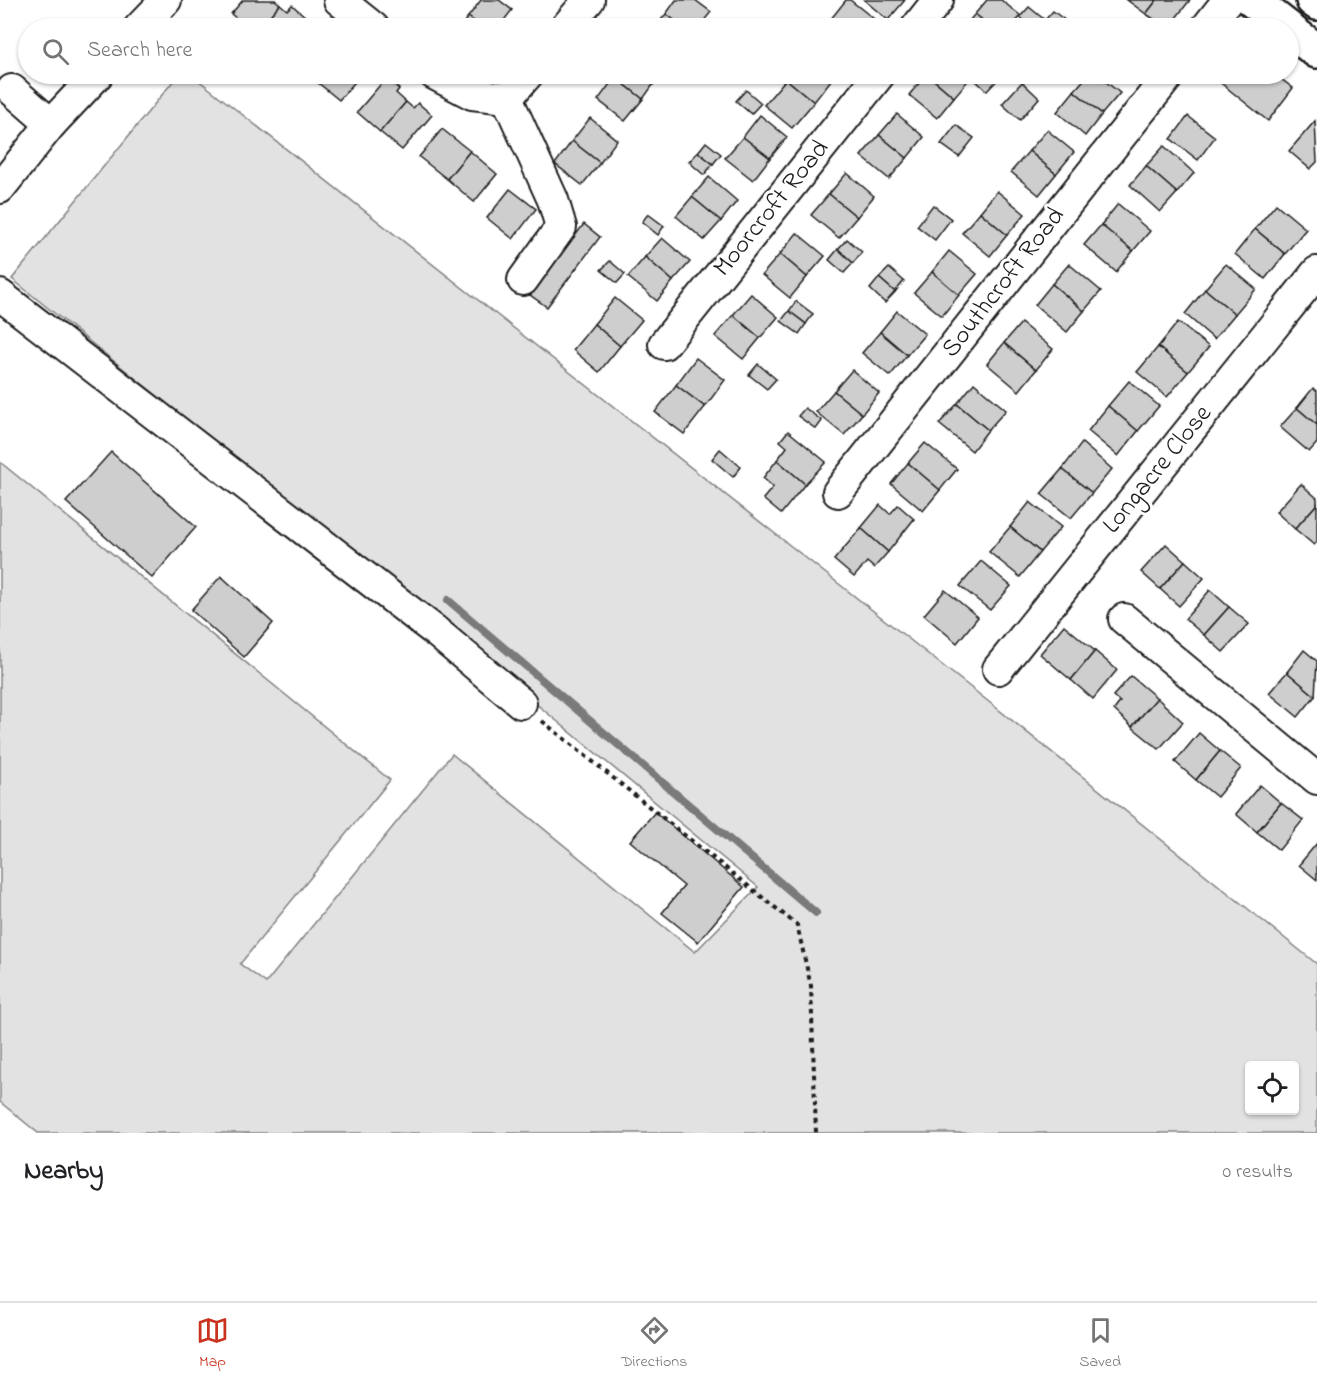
<!DOCTYPE html>
<html lang="en">
<head>
<meta charset="utf-8">
<style>
  :root { --surface:#fff; --page:#f6f6f6; --text:#202124; --muted:#757577; --line:#e0e0e0; --accent:#c8321e }
  body { margin:0; font-family:"Indie Flower",sans-serif; background:var(--page); color:var(--text) }
  .controls { position:absolute; right:18px; bottom:18px; display:grid; overflow:hidden; border-radius:6px; box-shadow:0 2px 4px #0004 }
  .controls button { width:54px; height:54px; display:grid; place-items:center; padding:0; border:0; border-bottom:2px solid var(--line); background:var(--surface); color:var(--text); font:30px sans-serif }
  .list { margin:0; padding:0; list-style:none }
  h2 { display:flex; justify-content:space-between; align-items:center; height:78px; margin:0; padding:0 24px; font-size:26px }
  h2 small { font-size:20px; font-weight:400; color:var(--muted) }
  .icon { flex:none; width:33px; height:33px; fill:none; stroke:currentColor; stroke-width:2; stroke-linecap:round; stroke-linejoin:round }
  .map { position:relative; flex:none; width:1317px; height:1133px; overflow:hidden }
  .search { position:absolute; background:var(--surface); box-shadow:0 2px 4px #0004; left:18px; right:18px; top:18px; height:66px; display:flex; align-items:center; gap:15px; box-sizing:border-box; padding:0 21px; border-radius:33px; color:var(--muted); font-size:22px }
  .sheet { height:168px; background:var(--surface) }
  nav { display:flex; justify-content:space-around; align-items:center; box-sizing:border-box; height:84px; border-top:2px solid var(--line); background:var(--surface); font-size:16px; color:var(--muted) }
  nav a { display:grid; justify-items:center; gap:3px }
  nav .on { color:var(--accent) }
  .map>svg:first-child { display:block }
</style>
</head>
<body>
<div class="map">
<svg width="1317" height="1133" viewBox="0 0 1317 1133">
  <rect width="100%" height="100%" fill="#fff"/>
  <filter id="ink" filterUnits="userSpaceOnUse"><feTurbulence type="fractalNoise" baseFrequency=".0167" numOctaves="2"/><feDisplacementMap in="SourceGraphic" scale="12" xChannelSelector="R" yChannelSelector="G"/><feConvolveMatrix kernelMatrix="1 2 1 2 8 2 1 2 1" color-interpolation-filters="sRGB"/></filter>
  <g filter="url(#ink)">
    <path fill="#e2e2e2" stroke="#7f7f7f" stroke-width="1.5" fill-rule="evenodd" d="M179,74H190L206,86L989,702L1317,964V1133H38L0,1102V462L390,780L240,964L266,983L452,754L695,952L758,887L403,594L12,279ZM1250,1066H1294V1110H1250Z"/>
    <g fill="none" stroke-linecap="round" stroke-linejoin="round">
      <polyline stroke="#7a7a7a" stroke-width="8" points="448,600 816,913"/>
    </g>
    <g fill="#cecece" stroke="#1c1c1c" stroke-width="1.5">
      <polygon points="243,0 275,0 280,4 259,28 248,28 231,14"/>
      <polygon points="481,0 499,0 512,10 498,28 484,28 468,17"/>
      <polygon points="676,0 695,0 711,12 698,28 685,28 666,14"/>
      <polygon points="846,0 850,0 883,26 881,28 841,28 830,20"/>
      <polygon points="864,0 905,0 888,20"/>
      <polygon points="987,0 1001,0 1021,16 1010,28 992,28 975,14"/>
      <polygon points="1127,0 1157,0 1146,14"/>
      <polygon points="1157,0 1190,0 1168,28 1146,14"/>
      <polygon points="280,4 287,10 292,5 306,17 296,28 259,28"/>
      <polygon points="1029,7 1045,20 1038,28 1034,28 1020,17"/>
      <polygon points="1053,11 1075,28 1058,28 1046,19"/>
      <polygon points="666,14 685,28 654,28"/>
      <polygon points="975,14 992,28 963,28"/>
      <polygon points="468,17 484,28 459,28"/>
      <polygon points="324,74 362,74 339,100 317,82"/>
      <polygon points="618,74 658,74 660,75 643,99 615,77"/>
      <polygon points="790,74 833,74 835,75 814,102 786,79"/>
      <polygon points="927,74 954,97 937,118 909,95"/>
      <polygon points="927,74 969,74 972,76 954,97"/>
      <polygon points="979,74 1003,74 987,91 974,79"/>
      <polygon points="1089,74 1096,74 1120,93 1102,114 1074,91"/>
      <polygon points="1222,74 1274,74 1293,88 1268,121 1217,80"/>
      <polygon points="615,77 643,99 625,121 598,100"/>
      <polygon points="386,78 399,89 396,93 406,102 380,132 357,112"/>
      <polygon points="786,79 814,102 792,128 764,105"/>
      <polygon points="1022,82 1039,98 1020,120 1002,104"/>
      <polygon points="746,90 761,103 751,114 736,101"/>
      <polygon points="1074,91 1102,114 1085,136 1057,112"/>
      <polygon points="406,102 413,108 418,103 432,115 402,150 380,132"/>
      <polygon points="897,114 924,137 907,158 879,135"/>
      <polygon points="760,115 787,137 770,158 743,137"/>
      <polygon points="1188,116 1215,137 1198,160 1171,139"/>
      <polygon points="590,118 617,140 600,163 572,141"/>
      <polygon points="1315,121 1317,162 1310,169 1289,151"/>
      <polygon points="956,125 974,138 959,157 941,144"/>
      <polygon points="442,129 470,151 447,179 419,157"/>
      <polygon points="1047,130 1074,152 1056,174 1029,151"/>
      <polygon points="879,135 907,158 889,179 861,156"/>
      <polygon points="743,137 770,158 753,180 725,158"/>
      <polygon points="572,141 600,163 582,185 555,164"/>
      <polygon points="706,142 721,154 713,164 698,152"/>
      <polygon points="1164,146 1194,173 1177,193 1146,166"/>
      <polygon points="470,151 497,174 474,202 447,179"/>
      <polygon points="1029,151 1056,174 1039,195 1011,172"/>
      <polygon points="698,152 713,164 704,175 689,162"/>
      <polygon points="1146,166 1177,193 1160,212 1130,185"/>
      <polygon points="847,173 874,196 857,217 829,194"/>
      <polygon points="709,177 737,201 721,221 692,197"/>
      <polygon points="510,189 536,209 513,239 487,218"/>
      <polygon points="997,191 1025,214 1007,235 980,212"/>
      <polygon points="829,194 857,217 839,238 811,215"/>
      <polygon points="692,197 721,221 704,240 676,216"/>
      <polygon points="1118,204 1150,231 1133,251 1101,225"/>
      <polygon points="1276,204 1306,229 1285,254 1255,229"/>
      <polygon points="933,205 951,219 935,240 917,226"/>
      <polygon points="980,212 1007,235 990,256 962,233"/>
      <polygon points="648,214 664,226 658,235 642,222"/>
      <polygon points="584,224 600,237 547,307 530,295"/>
      <polygon points="1101,225 1133,251 1116,272 1084,245"/>
      <polygon points="1255,229 1285,254 1265,279 1235,254"/>
      <polygon points="797,233 825,256 807,277 780,254"/>
      <polygon points="662,238 690,262 673,281 645,257"/>
      <polygon points="847,239 862,252 853,263 838,249"/>
      <polygon points="838,249 853,263 844,273 829,260"/>
      <polygon points="949,251 977,274 959,295 932,272"/>
      <polygon points="780,254 807,277 790,298 762,275"/>
      <polygon points="645,257 673,281 657,301 628,277"/>
      <polygon points="610,261 625,274 617,283 601,270"/>
      <polygon points="1069,264 1101,291 1084,311 1052,284"/>
      <polygon points="1226,264 1256,289 1235,314 1205,289"/>
      <polygon points="889,268 904,281 895,292 879,278"/>
      <polygon points="932,272 959,295 942,316 914,293"/>
      <polygon points="879,278 895,292 885,303 870,289"/>
      <polygon points="1052,284 1084,311 1067,332 1035,305"/>
      <polygon points="1205,289 1235,314 1214,339 1185,314"/>
      <polygon points="751,294 778,317 760,338 733,315"/>
      <polygon points="615,298 642,320 620,346 594,324"/>
      <polygon points="796,301 813,314 806,324 789,311"/>
      <polygon points="789,311 806,324 799,334 781,321"/>
      <polygon points="897,311 925,334 907,355 880,332"/>
      <polygon points="733,315 760,338 743,359 715,336"/>
      <polygon points="1178,322 1209,347 1188,372 1158,347"/>
      <polygon points="1021,323 1053,349 1036,370 1004,343"/>
      <polygon points="594,324 620,346 599,372 573,350"/>
      <polygon points="880,332 907,355 890,376 862,353"/>
      <polygon points="1004,343 1036,370 1019,391 987,364"/>
      <polygon points="1158,347 1188,372 1167,397 1137,372"/>
      <polygon points="696,358 725,380 705,407 676,385"/>
      <polygon points="758,364 776,379 767,389 749,375"/>
      <polygon points="852,370 879,393 862,414 834,391"/>
      <polygon points="1129,381 1159,406 1138,431 1108,406"/>
      <polygon points="974,383 1006,410 988,430 957,404"/>
      <polygon points="676,385 705,407 684,434 655,412"/>
      <polygon points="1313,388 1317,392 1317,425 1297,408"/>
      <polygon points="834,391 862,414 844,435 816,412"/>
      <polygon points="957,404 988,430 972,451 939,424"/>
      <polygon points="1108,406 1138,431 1118,456 1088,431"/>
      <polygon points="805,408 822,421 816,429 798,416"/>
      <polygon points="1297,408 1317,425 1317,443 1309,452 1280,427"/>
      <polygon points="788,431 826,462 805,484 777,460 787,447 780,441"/>
      <polygon points="925,443 957,469 940,490 908,463"/>
      <polygon points="1082,443 1112,469 1092,493 1062,469"/>
      <polygon points="720,449 741,467 733,477 712,459"/>
      <polygon points="111,452 196,527 152,578 66,502"/>
      <polygon points="777,460 805,484 781,514 763,499 773,487 763,478"/>
      <polygon points="908,463 940,490 923,511 891,484"/>
      <polygon points="1062,469 1092,493 1071,518 1041,494"/>
      <polygon points="1301,484 1317,498 1317,504 1295,529 1276,512"/>
      <polygon points="1030,502 1061,527 1040,552 1010,527"/>
      <polygon points="1317,504 1317,542 1314,545 1295,529"/>
      <polygon points="880,505 890,514 898,505 914,519 888,552 861,528"/>
      <polygon points="1010,527 1040,552 1020,577 989,552"/>
      <polygon points="861,528 888,552 874,568 867,562 854,577 834,560"/>
      <polygon points="1166,544 1185,561 1160,589 1141,572"/>
      <polygon points="981,561 1011,586 990,610 960,586"/>
      <polygon points="1185,561 1204,578 1179,606 1160,589"/>
      <polygon points="221,576 273,623 244,657 191,610"/>
      <polygon points="945,590 978,617 957,643 924,615"/>
      <polygon points="1210,590 1229,607 1204,635 1185,619"/>
      <polygon points="1229,607 1249,624 1223,652 1204,635"/>
      <polygon points="1064,625 1095,651 1071,680 1040,654"/>
      <polygon points="1304,650 1317,661 1315,696 1287,672"/>
      <polygon points="1095,651 1117,670 1093,699 1071,680"/>
      <polygon points="1287,672 1315,696 1298,717 1269,693"/>
      <polygon points="1131,676 1157,698 1132,727 1114,710 1120,702 1113,696"/>
      <polygon points="1157,698 1183,722 1159,749 1132,727"/>
      <polygon points="1199,733 1220,751 1196,780 1175,762"/>
      <polygon points="1220,751 1241,768 1217,797 1196,780"/>
      <polygon points="1260,785 1281,803 1257,832 1236,814"/>
      <polygon points="1281,803 1303,820 1279,850 1257,832"/>
      <polygon points="655,812 744,887 698,942 662,913 684,886 630,841"/>
      <polygon points="1317,843 1317,880 1299,865"/>
    </g>
    <g fill="none" stroke-linecap="round" stroke-linejoin="round">
      <g stroke="#1c1c1c" stroke-width="34">
        <g id="minor">
          <polyline points="339,0 374,28"/>
          <polyline points="139,28 166,0"/>
          <polyline points="565,28 589,0"/>
          <polyline points="916,28 938,0"/>
          <polyline points="1206,28 1228,0"/>
          <polyline points="434,74 472,94 507,98 528,74"/>
          <polyline points="12,90 51,124"/>
          <polyline points="507,98 553,200 561,227 523,280"/>
          <polyline points="0,188 51,124 98,74"/>
          <polyline points="0,295 434,630 521,703"/>
          <polyline points="664,344 880,74"/>
          <polyline points="838,492 1170,74"/>
          <polyline points="1124,619 1317,779"/>
          <polyline points="998,669 1317,272"/>
        </g>
      </g>
      <g stroke="#1c1c1c" stroke-width="38">
        <g id="primary">
          <polyline points="1252,0 1288,28"/>
          <polyline points="1313,0 1317,3"/>
          <polyline points="1288,29 1317,51"/>
        </g>
      </g>
      <polyline stroke="#1c1c1c" stroke-width="4" stroke-dasharray="4.5 4.5" stroke-linecap="butt" points="542,721 797,925 811,986 816,1133"/>
      <use href="#minor" stroke="#fff" stroke-width="30"/>
      <use href="#primary" stroke="#fff" stroke-width="33"/>
    </g>
  </g>
  <g text-anchor="middle" dominant-baseline="central" stroke-width="6" stroke-linejoin="round" paint-order="stroke">
    <g font-size="26" fill="#1c1c1c" stroke="#fff">
      <text transform="translate(772 209) rotate(-51)">Moorcroft Road</text>
      <text transform="translate(1004 283) rotate(-52)">Southcroft Road</text>
      <text transform="translate(1158 470) rotate(-51)">Longacre Close</text>
    </g>
  </g>
</svg>
<div class="controls">
<button><svg class="icon" aria-label="locate" viewBox="0 0 24 24"><circle cx="12" cy="12" r="6"/><path d="M12 2v4M12 18v4M2 12h4M18 12h4"/></svg></button>
</div>
<div class="search"><svg class="icon" aria-label="search" viewBox="0 0 24 24"><circle cx="10" cy="10" r="6"/><path d="M15 15l6 6"/></svg>Search here</div>
</div>
<section class="sheet">
<h2>Nearby<small>0 results</small></h2>
<ul class="list">
</ul>
</section>
<nav>
<a class="on"><svg class="icon" aria-label="map" viewBox="0 0 24 24"><path d="M3 6l6-2 6 2 6-2v14l-6 2-6-2-6 2zM9 4v14M15 6v14"/></svg>Map</a>
<a><svg class="icon" aria-label="directions" viewBox="0 0 24 24"><path d="M12 3l9 9-9 9-9-9zM9 14v-3h6M13 9l2 2-2 2"/></svg>Directions</a>
<a><svg class="icon" aria-label="saved" viewBox="0 0 24 24"><path d="M7 4h10v16l-5-4-5 4z"/></svg>Saved</a>
</nav>
</body>
</html>
